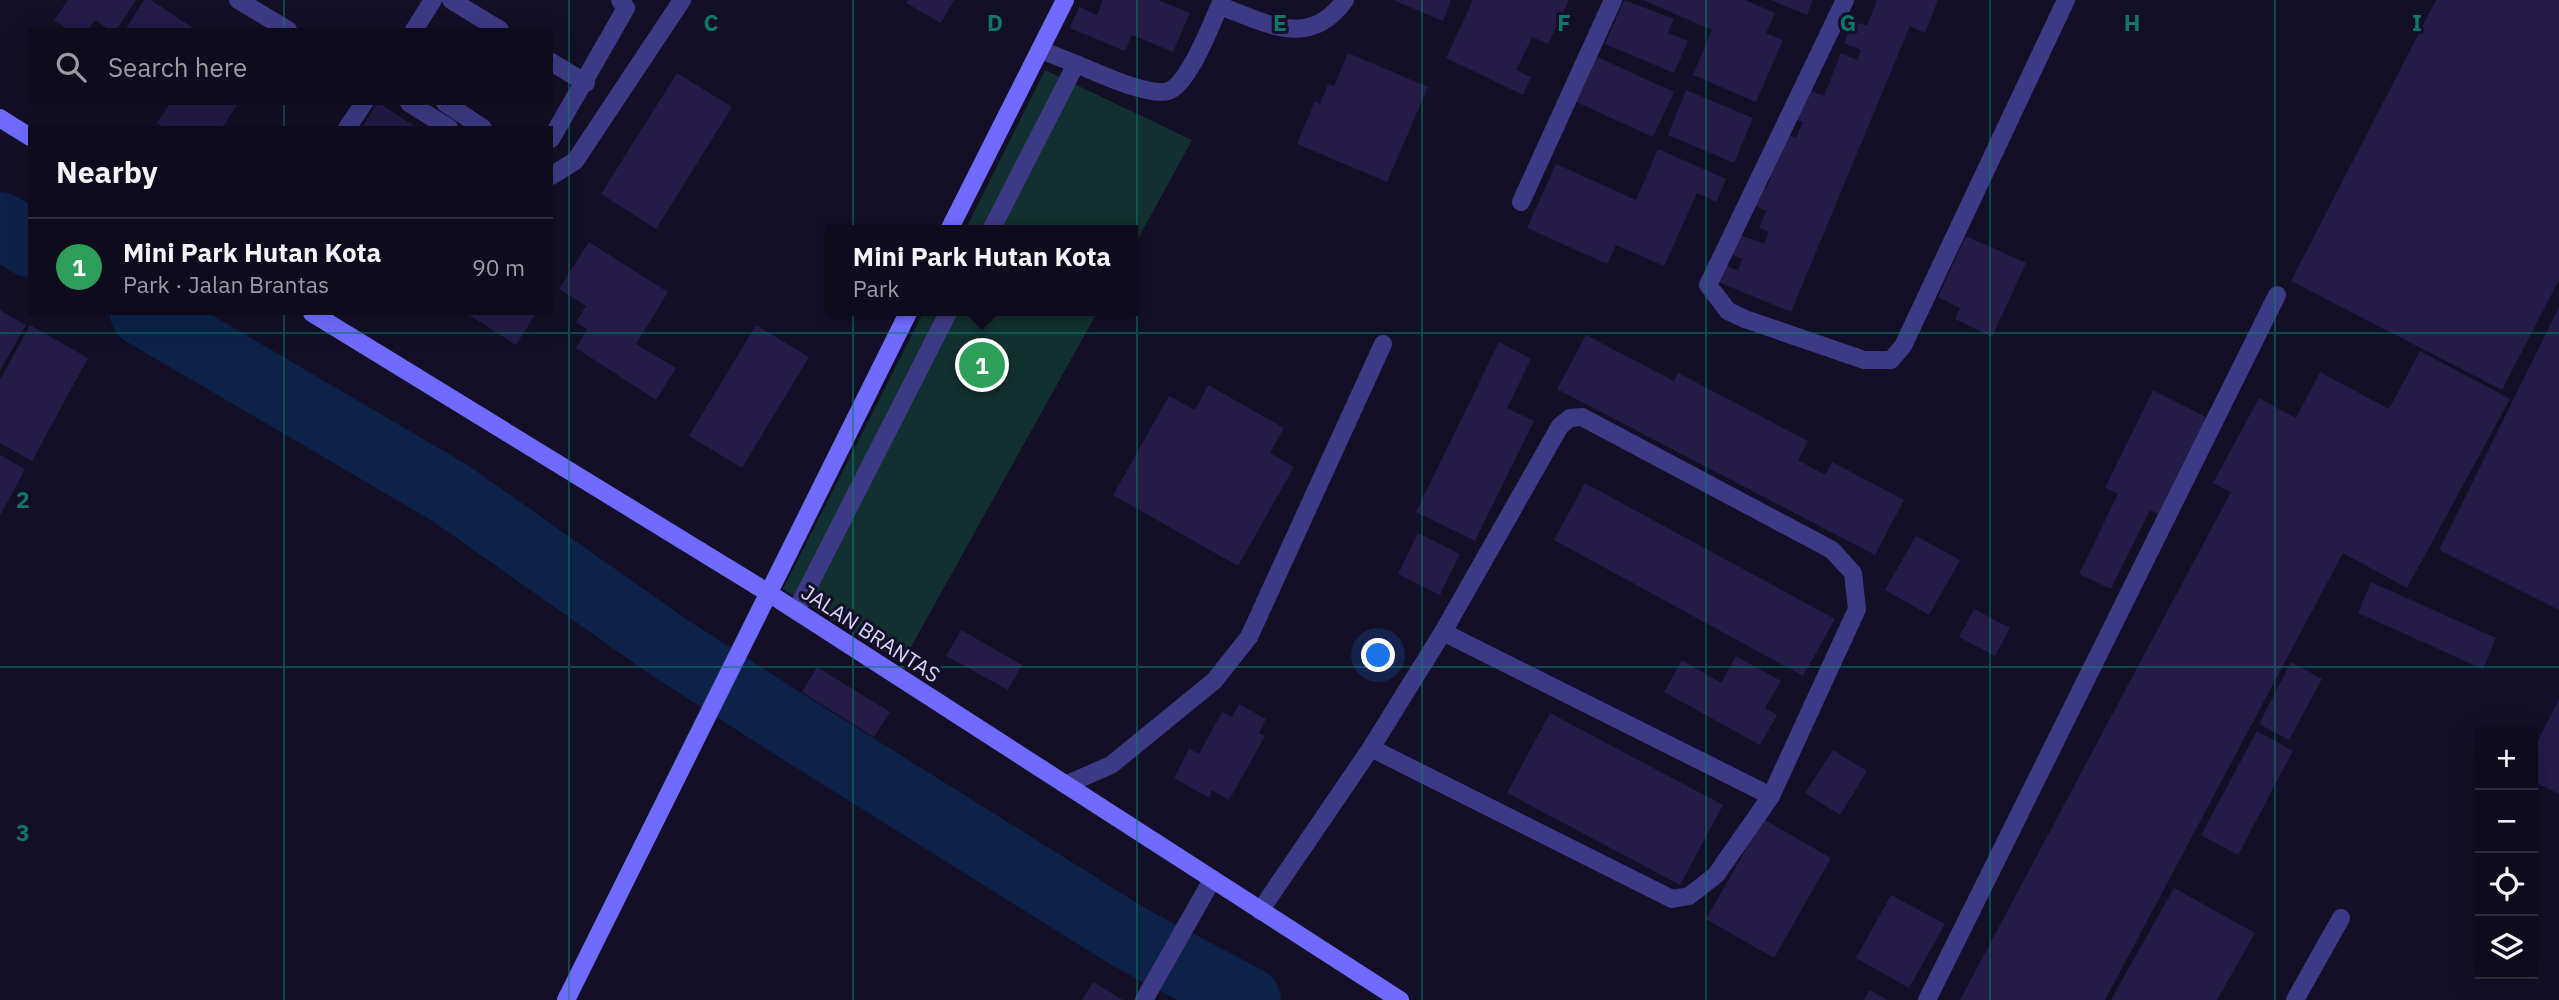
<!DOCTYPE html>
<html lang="en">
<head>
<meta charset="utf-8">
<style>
  :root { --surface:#0e0b1c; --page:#1c1929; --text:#f1f3f6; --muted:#9b9ba3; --line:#2e2b3b; --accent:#0b8043 }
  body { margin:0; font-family:"IBM Plex Sans",sans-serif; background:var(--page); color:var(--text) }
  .controls { position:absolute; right:21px; bottom:21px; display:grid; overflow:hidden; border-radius:0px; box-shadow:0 7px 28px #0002 }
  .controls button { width:63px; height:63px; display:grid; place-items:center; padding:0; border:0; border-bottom:2px solid var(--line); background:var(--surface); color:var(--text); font:35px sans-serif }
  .you { position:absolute; left:1379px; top:656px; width:24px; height:24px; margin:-18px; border:5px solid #fff; border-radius:50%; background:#1a73e8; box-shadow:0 0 0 10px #1a73e833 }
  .badge { display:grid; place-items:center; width:46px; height:46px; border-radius:50%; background:var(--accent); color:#fff; font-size:23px; font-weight:700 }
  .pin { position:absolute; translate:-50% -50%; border:4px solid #fff; box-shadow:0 2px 7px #0006 }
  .popup { position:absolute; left:826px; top:225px; width:312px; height:91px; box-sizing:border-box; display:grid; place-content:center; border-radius:0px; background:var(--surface); filter:drop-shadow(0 2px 5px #0005); font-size:23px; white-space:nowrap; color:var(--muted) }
  .popup b { font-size:26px; color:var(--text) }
  .popup::after { content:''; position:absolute; left:50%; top:100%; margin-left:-14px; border:14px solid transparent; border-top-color:var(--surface) }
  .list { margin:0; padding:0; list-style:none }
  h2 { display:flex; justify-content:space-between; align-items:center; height:91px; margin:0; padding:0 28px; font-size:30px }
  h2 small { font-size:23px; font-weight:400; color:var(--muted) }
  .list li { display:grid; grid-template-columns:46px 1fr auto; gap:21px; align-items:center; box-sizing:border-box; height:98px; padding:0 28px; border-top:2px solid var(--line) }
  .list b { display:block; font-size:26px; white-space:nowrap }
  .list p { margin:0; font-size:23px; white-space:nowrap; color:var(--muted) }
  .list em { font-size:23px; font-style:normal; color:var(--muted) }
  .icon { flex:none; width:38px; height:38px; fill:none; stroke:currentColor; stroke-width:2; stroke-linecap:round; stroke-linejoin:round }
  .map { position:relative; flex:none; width:2559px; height:1000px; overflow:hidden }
  .search { position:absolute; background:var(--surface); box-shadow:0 7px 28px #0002; left:28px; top:28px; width:525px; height:77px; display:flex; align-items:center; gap:18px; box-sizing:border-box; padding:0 24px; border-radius:0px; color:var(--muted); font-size:26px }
  .panel { position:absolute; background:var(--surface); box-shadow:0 7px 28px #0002; left:28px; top:126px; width:525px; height:189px; border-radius:0px }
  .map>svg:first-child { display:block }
</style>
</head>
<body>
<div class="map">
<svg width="2559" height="1000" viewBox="0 0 2559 1000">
  <rect width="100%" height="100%" fill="#130f26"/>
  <g fill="#12302f">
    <polygon points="1045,70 1192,140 1133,248 1132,230 965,230"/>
    <polygon points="924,311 1098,311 902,663 783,589"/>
  </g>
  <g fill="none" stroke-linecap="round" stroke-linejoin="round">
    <g stroke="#0c2248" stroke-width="66">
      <polyline points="0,225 30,244"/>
      <polyline points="143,313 450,493 670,648 787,723 1129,937 1248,1000"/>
    </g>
  </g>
  <g fill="#241b47">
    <polygon points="68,0 136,0 116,30 110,30 95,20 88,30 69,30 54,20"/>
    <polygon points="144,0 151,0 196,30 125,30"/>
    <polygon points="908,0 954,0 941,23 906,3"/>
    <polygon points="1103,0 1158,0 1190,13 1173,52 1132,35 1125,51 1070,28 1079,7 1097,15"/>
    <polygon points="1393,0 1451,0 1443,21"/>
    <polygon points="1473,0 1569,0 1548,44 1532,37 1526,50 1516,70 1531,77 1523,95 1446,58"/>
    <polygon points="1624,0 1674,19 1668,33 1688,41 1674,73 1605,44"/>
    <polygon points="1643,0 1745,0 1775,13 1766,33 1783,40 1756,102 1693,75 1712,30"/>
    <polygon points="1771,0 1813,0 1807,15"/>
    <polygon points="1877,0 1938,0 1925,33 1910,26 1791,312 1711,279 1718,262 1738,271 1742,259 1724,251 1732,232 1764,244 1769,232 1759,228 1766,211 1749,203 1757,185 1766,189 1771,178 1767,177 1784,133 1796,138 1803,122 1794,119 1806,89 1824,96 1841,53 1857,60 1861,50 1844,43 1853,21 1867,26"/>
    <polygon points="2436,0 2559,0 2559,280 2502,390 2291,281"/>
    <polygon points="1348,53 1428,87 1387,182 1297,144 1315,101 1320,104 1328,84 1334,86"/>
    <polygon points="1595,56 1674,92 1653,137 1574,101"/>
    <polygon points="677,73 732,107 656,229 601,194"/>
    <polygon points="1686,90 1753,118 1734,163 1668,135"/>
    <polygon points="170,103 238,103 222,128 165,128 157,123"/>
    <polygon points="377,103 379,103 417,128 362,128"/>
    <polygon points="1658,149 1726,179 1716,202 1697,193 1664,266 1616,245 1607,264 1527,228 1556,164 1636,200"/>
    <polygon points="1966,236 2026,263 1992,337 1955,319 1960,308 1938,297"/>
    <polygon points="589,242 668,292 636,344 676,368 656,400 576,348 587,329 576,322 586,306 559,289"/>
    <polygon points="2559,307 2559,610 2439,550"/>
    <polygon points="0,310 26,325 0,371"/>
    <polygon points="466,313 536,313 516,345"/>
    <polygon points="30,325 88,358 32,461 0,443 0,380"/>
    <polygon points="756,325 809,357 742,468 689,436"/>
    <polygon points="1586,335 1674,381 1678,373 1808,441 1798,460 1825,475 1832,462 1904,500 1875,555 1557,389"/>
    <polygon points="1499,342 1531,359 1507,408 1534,421 1475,541 1416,512"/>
    <polygon points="2420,351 2510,399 2407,588 2343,553 2105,1000 1960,1000 2231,492 2213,483 2259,398 2296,418 2320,372 2389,409"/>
    <polygon points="1208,385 1284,428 1270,453 1294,467 1238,566 1113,495 1169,396 1195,410"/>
    <polygon points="2153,390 2212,420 2164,517 2150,510 2111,589 2079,574 2118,494 2105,488"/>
    <polygon points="0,455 25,469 0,516"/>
    <polygon points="1585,483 1835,619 1803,676 1554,540"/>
    <polygon points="1418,533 1460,554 1440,595 1398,574"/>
    <polygon points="1916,536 1960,560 1929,615 1885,590"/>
    <polygon points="2371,582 2496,638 2483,669 2358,613"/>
    <polygon points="1974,609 2010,628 1995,656 1959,637"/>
    <polygon points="961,630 1022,665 1008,690 946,656"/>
    <polygon points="1736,656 1781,681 1765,708 1777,715 1760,745 1664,692 1682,660 1721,683"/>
    <polygon points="2291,662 2322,679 2289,740 2259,724"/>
    <polygon points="817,667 890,712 874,737 802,692"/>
    <polygon points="2559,699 2559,794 2533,781 2533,750"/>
    <polygon points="1239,704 1266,719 1259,733 1265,736 1229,800 1212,790 1209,798 1174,778 1189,749 1199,754 1222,712 1232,717"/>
    <polygon points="1550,713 1723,805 1680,885 1507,793"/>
    <polygon points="2257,731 2293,751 2238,855 2201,835"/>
    <polygon points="1833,750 1867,771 1840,815 1805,793"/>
    <polygon points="1763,819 1831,858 1774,958 1706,919"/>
    <polygon points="2174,888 2255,933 2217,1000 2111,1000"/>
    <polygon points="1891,895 1945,924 1909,988 1856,958"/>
    <polygon points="1093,982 1123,1000 1082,1000"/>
    <polygon points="1869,990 1888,1000 1864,1000"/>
  </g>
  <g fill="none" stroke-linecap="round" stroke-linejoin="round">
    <g stroke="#3d3a85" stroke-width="18">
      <polyline points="238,0 288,30"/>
      <polyline points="451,0 500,30"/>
      <polyline points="414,30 433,0"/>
      <polyline points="551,62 586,83"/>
      <polyline points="409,103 449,128"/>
      <polyline points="445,103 483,128"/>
      <polyline points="347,128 364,103"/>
      <polyline points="551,139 626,8 620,0"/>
      <polyline points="551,176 575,161 682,0"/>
      <polyline points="1443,632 1771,796"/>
      <polyline points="1065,785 1111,765 1214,681 1249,637 1383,344"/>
      <polyline points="1260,911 1371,748 1443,632 1560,426 1570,418 1582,417 1832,550 1853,573 1857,609 1771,796 1716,875 1689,896 1672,899 1371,748"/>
      <polyline points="1144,1000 1212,880"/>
      <polyline points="1927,1000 2277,295"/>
      <polyline points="2295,1000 2341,918"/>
    </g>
    <g stroke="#3d3a85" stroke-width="18">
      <polyline points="1845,0 1708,285 1728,311 1745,319 1864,360 1891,360 1903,346 2066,0"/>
      <path d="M1220,6C1267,23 1309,50 1345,0"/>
      <path d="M1076,64C1096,72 1148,97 1168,91C1189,85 1213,20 1222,0"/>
      <polyline points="1521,202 1613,0"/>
      <polyline points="991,230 1076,64 1041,50"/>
      <polyline points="796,611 949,311"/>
    </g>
    <g stroke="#6f6bff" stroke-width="18">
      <polyline points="0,118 30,137"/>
      <polyline points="949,230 1065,0"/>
      <polyline points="312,313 767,592 1400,1000"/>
      <polyline points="566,1000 909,311"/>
    </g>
  </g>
  <path fill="none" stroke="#0f766e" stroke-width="2" stroke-opacity="0.55" d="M284,0V30M569,0V1000M853,0V1000M1137,0V1000M1422,0V1000M1706,0V1000M1990,0V1000M2275,0V1000M284,103V128M284,313V1000M0,333H2559M0,667H2559"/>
  <g text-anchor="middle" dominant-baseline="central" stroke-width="6" stroke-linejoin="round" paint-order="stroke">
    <g font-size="21" fill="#d9d4ff" stroke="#130f26">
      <text transform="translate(871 633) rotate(33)">JALAN BRANTAS</text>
    </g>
  </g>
  <g font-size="23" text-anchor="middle" font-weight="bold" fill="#0f766e" stroke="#130f26" stroke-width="6" stroke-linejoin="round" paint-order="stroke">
    <text x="711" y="31">C</text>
    <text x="995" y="31">D</text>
    <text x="1280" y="31">E</text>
    <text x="1564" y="31">F</text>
    <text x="1848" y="31">G</text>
    <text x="2132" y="31">H</text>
    <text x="2417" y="31">I</text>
    <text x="23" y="508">2</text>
    <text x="23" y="841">3</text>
  </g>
</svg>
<div class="controls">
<button>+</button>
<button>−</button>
<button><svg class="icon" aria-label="locate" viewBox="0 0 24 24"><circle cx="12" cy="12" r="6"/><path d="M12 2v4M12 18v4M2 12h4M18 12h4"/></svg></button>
<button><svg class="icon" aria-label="layers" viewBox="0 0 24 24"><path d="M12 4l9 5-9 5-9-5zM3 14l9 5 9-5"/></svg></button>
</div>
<div class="you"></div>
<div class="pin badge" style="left:982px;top:365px;background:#2e9e5b">1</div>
<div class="popup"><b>Mini Park Hutan Kota</b>Park</div>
<div class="search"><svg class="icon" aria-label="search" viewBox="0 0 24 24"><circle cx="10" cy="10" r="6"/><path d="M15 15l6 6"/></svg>Search here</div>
<section class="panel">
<h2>Nearby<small></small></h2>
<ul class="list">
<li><span class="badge" style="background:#2e9e5b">1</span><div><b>Mini Park Hutan Kota</b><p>Park · Jalan Brantas</p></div><em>90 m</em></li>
</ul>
</section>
</div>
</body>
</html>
